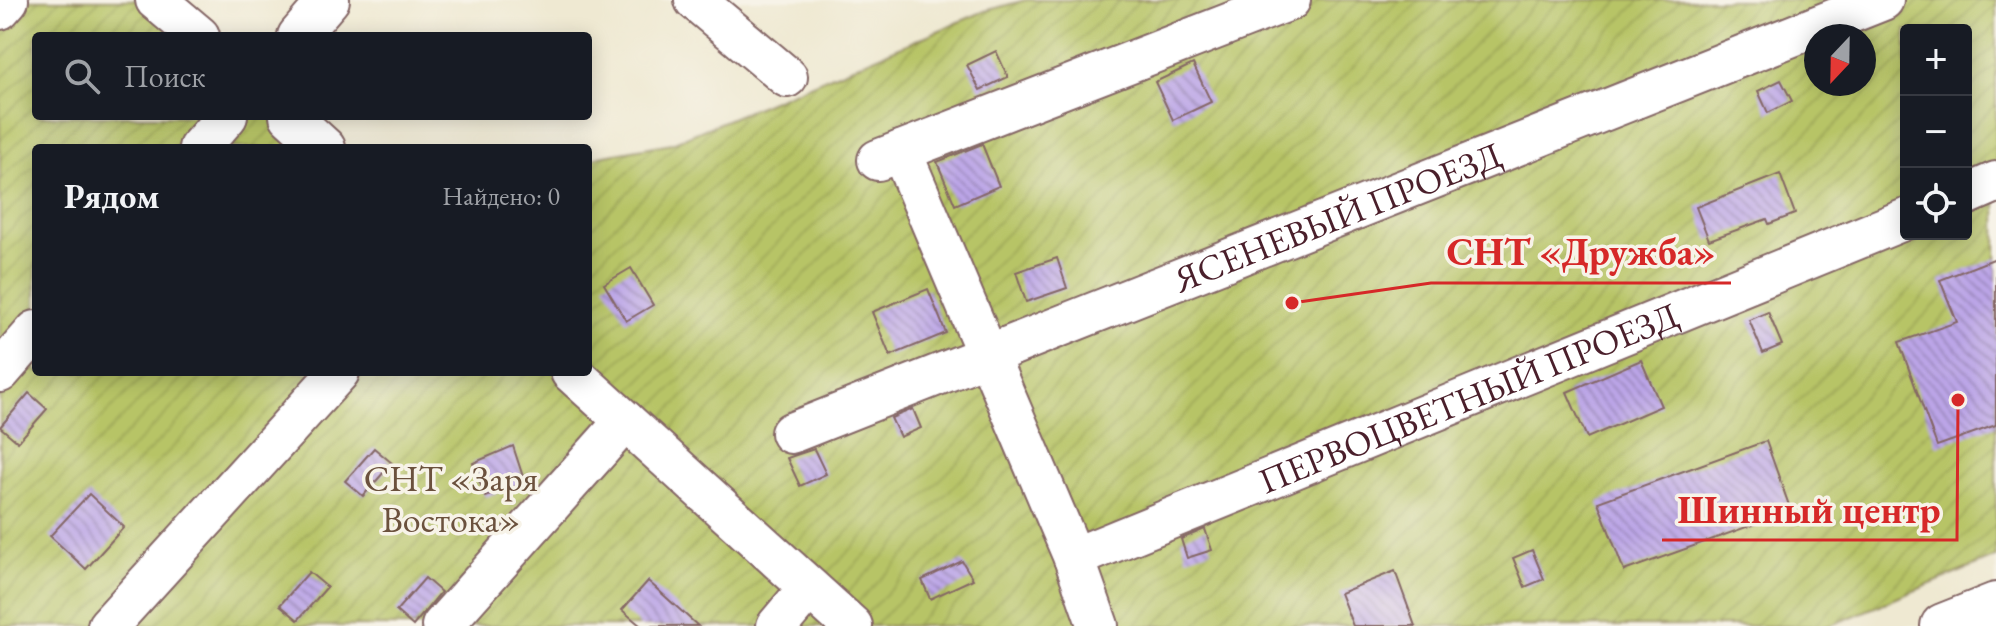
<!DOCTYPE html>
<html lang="ru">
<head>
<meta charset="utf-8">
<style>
  :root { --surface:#171b24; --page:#20242c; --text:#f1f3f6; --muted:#9ea1a6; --line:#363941 }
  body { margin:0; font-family:"EB Garamond",serif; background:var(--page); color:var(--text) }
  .controls { position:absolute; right:24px; top:24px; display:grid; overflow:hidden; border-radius:8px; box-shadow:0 4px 20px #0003 }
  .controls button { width:72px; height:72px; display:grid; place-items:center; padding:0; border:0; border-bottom:2px solid var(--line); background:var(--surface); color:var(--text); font:40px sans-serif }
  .compass { position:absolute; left:1804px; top:24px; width:72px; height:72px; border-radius:50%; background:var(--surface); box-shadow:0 4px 20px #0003; rotate:202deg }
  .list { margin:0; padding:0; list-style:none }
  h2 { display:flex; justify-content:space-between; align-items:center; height:104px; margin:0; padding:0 32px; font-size:34px }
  h2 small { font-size:26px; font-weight:400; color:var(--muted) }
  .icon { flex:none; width:44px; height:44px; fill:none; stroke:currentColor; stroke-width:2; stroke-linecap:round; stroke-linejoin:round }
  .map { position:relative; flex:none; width:1996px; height:626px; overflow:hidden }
  .search { position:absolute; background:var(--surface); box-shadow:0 4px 20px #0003; left:32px; top:32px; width:560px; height:88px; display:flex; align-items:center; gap:20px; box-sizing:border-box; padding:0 28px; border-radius:8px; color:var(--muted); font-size:30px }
  .panel { position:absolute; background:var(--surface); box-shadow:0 4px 20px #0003; left:32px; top:144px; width:560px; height:232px; border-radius:8px }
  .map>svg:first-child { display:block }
</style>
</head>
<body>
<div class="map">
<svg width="1996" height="626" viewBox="0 0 1996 626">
  <defs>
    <pattern id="garden-furrows" width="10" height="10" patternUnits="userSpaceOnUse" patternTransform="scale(2)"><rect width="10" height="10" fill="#b7c466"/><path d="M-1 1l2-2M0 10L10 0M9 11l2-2" fill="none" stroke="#9fa859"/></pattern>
    <pattern id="building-back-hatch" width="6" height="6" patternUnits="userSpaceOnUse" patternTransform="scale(2)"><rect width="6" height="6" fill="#bba5e7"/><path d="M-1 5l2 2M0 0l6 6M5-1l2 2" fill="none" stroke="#9a86bb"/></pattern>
  </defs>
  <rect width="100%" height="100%" fill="#f7f3e8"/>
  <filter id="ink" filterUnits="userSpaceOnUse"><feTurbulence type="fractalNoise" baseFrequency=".0125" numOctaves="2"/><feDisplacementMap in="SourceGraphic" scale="16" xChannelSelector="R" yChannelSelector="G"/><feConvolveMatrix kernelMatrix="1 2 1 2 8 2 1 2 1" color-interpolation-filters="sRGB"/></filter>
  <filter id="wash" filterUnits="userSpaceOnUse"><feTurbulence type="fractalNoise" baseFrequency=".006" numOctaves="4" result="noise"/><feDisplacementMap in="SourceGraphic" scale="32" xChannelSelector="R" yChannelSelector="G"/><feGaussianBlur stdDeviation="1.8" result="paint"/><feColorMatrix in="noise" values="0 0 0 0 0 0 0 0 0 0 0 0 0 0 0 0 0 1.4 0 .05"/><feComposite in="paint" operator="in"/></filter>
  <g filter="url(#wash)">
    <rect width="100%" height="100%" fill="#efe9d2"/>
    <g fill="url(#garden-furrows)" stroke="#807248" stroke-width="2" fill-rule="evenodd">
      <polygon points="0,0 156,0 199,36 36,36 36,116 290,116 325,148 36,148 36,372 571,372 849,626 0,626"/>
      <path d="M1026,0H1996V557L1829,626H864L588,372V163L599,156L672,143L985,11ZM1906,30H1966V234H1906ZM1816,36H1864V84H1816Z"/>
    </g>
    <g id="blocks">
      <g fill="url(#building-back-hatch)">
        <polygon points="996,51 1008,77 980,90 967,65"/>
        <polygon points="1193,64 1211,102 1173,120 1155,82"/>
        <polygon points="1781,80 1792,101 1768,113 1758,91"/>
        <polygon points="982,144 999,186 955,205 937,162"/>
        <polygon points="1780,174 1795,214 1769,224 1767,219 1709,240 1696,207"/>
        <polygon points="1057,258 1067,288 1026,302 1016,272"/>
        <polygon points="1996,258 1996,425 1937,446 1899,342 1957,322 1940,280"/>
        <polygon points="631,268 653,305 626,321 604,284"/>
        <polygon points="928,289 946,333 890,356 872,312"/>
        <polygon points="1768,312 1782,345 1763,353 1749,320"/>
        <polygon points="1641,360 1661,406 1587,438 1567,392"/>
        <polygon points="29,393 47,409 18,442 0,427"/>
        <polygon points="913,409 921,428 900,437 891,418"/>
        <polygon points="1766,441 1791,511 1624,571 1598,502"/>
        <polygon points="513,446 525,483 485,497 473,463"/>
        <polygon points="374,448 392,463 363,496 345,481"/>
        <polygon points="814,449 826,474 800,486 787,458"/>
        <polygon points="89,494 124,527 86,569 50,536"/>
        <polygon points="1205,529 1212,550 1187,558 1181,539"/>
        <polygon points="1532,550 1544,579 1525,587 1513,558"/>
        <polygon points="962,561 973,579 930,599 922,580"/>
        <polygon points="1395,571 1415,626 1353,626 1340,593"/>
        <polygon points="309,572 327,587 298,620 280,605"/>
        <polygon points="425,578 441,592 413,626 396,611"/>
        <polygon points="648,581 698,626 641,626 622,610"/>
      </g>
    </g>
  </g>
  <g filter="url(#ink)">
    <use href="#blocks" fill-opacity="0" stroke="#846665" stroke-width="2"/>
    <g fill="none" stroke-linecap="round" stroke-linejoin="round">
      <g stroke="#846665" stroke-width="44">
        <g id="minor">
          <polyline points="156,0 199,36"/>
          <polyline points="695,0 787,77"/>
          <polyline points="0,9 8,0"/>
          <polyline points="298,36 329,0"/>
          <polyline points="290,116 325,148"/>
          <polyline points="199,148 227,116"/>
          <polyline points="901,151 1074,558 1098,626"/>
          <polyline points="878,160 1290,0"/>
          <polyline points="1966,195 1996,182"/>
          <polyline points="0,372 36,331"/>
          <polyline points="571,372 852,626"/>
          <path id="s1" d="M791,433L1883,0"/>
          <path id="s2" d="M1074,558L1906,219"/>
          <polyline points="108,626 339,372"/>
          <polyline points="442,626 625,421"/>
          <polyline points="777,626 809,588"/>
        </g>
      </g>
      <g stroke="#846665" stroke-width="48">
        <polyline id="major" points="1943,626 1996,605"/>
      </g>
      <use href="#minor" stroke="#fff" stroke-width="40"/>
      <use href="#major" stroke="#fff" stroke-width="44"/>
    </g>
  </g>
  <g text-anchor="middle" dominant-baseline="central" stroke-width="7" stroke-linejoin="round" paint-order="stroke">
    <g font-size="36" fill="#4a1f2b" stroke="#f7f3e8">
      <text stroke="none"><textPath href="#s1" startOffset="588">ЯСЕНЕВЫЙ ПРОЕЗД</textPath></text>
      <text stroke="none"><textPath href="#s2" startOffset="426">ПЕРВОЦВЕТНЫЙ ПРОЕЗД</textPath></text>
    </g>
    <g font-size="36" fill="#6b513d" stroke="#f7f3e8">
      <text x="451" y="478">СНТ «Заря<tspan x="451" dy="41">Востока»</tspan></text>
    </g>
  </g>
  <path fill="none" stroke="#d62828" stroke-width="3" d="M1292 303L1431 283H1731M1958 400L1957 540H1662"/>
  <g fill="#d62828" stroke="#f7f3e8" stroke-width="3">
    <circle cx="1292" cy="303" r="8"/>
    <circle cx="1958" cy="400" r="8"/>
  </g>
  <g font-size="38" text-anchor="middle" font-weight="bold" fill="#d62828" stroke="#f7f3e8" stroke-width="7" stroke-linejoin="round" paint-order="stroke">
    <text x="1581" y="265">СНТ «Дружба»</text>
    <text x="1809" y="523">Шинный центр</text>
  </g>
</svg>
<div class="controls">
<button>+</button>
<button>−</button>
<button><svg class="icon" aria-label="locate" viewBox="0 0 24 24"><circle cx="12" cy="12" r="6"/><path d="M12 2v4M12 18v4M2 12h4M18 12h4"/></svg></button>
</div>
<svg class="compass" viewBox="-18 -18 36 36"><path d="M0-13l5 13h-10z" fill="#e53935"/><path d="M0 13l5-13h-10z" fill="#9ea1a6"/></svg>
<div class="search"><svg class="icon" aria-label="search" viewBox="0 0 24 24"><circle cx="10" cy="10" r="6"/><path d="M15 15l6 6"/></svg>Поиск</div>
<section class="panel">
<h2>Рядом<small>Найдено: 0</small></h2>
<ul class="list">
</ul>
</section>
</div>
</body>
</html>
